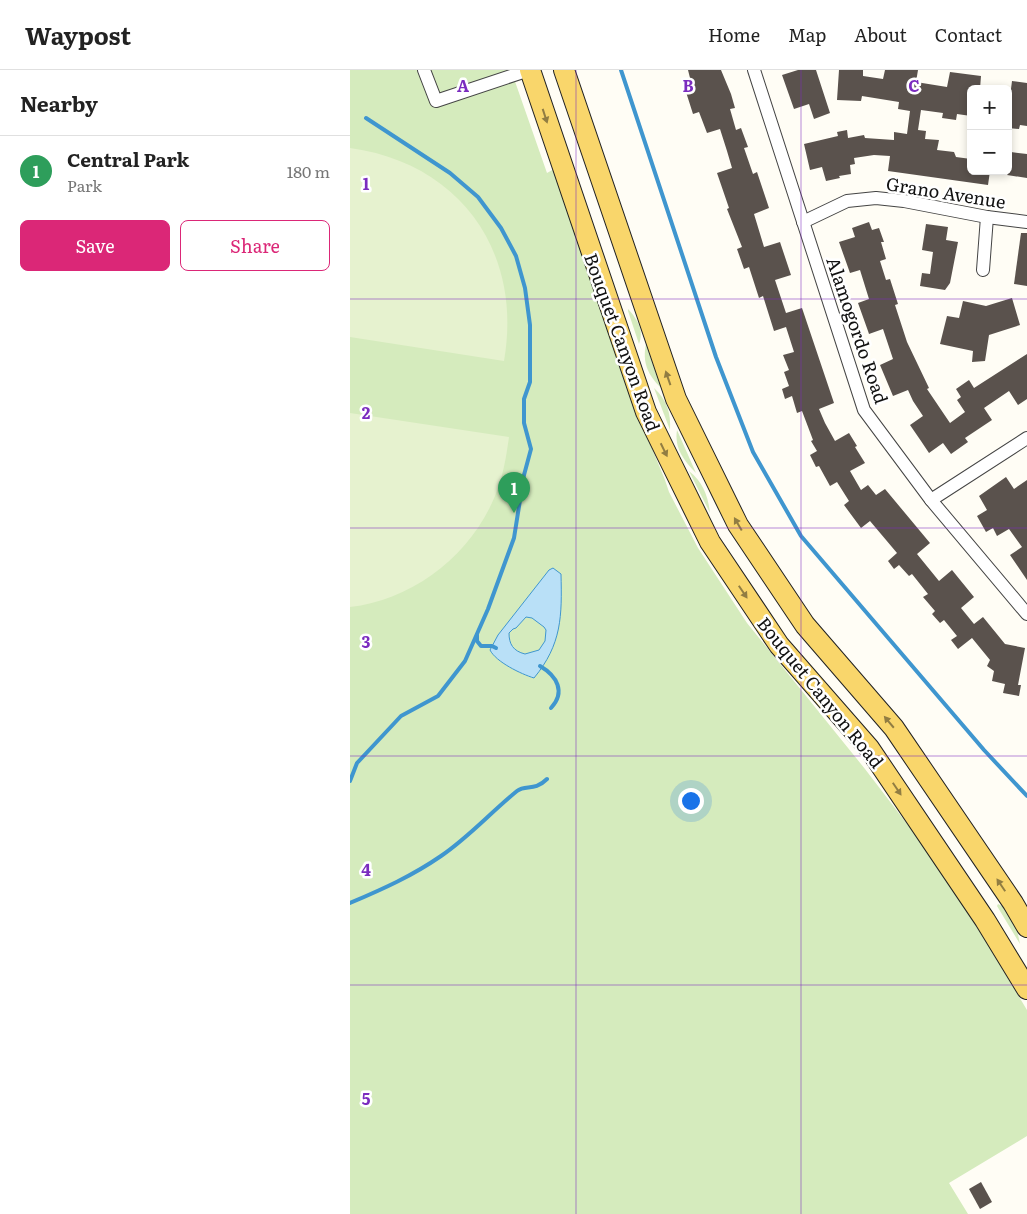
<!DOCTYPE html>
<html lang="en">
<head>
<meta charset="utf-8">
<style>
  :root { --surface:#fff; --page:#f2f2f2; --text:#222; --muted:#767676; --line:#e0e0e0; --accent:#db2777 }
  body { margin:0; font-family:Literata,serif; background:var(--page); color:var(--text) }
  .controls { position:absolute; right:15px; top:15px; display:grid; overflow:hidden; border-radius:8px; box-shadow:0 2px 8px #0003 }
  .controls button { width:45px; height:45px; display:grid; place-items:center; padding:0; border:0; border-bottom:1px solid var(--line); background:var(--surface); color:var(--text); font:25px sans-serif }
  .you { position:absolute; left:340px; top:730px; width:18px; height:18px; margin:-12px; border:4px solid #fff; border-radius:50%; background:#1a73e8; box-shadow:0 0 0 8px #1a73e833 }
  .badge { display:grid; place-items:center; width:32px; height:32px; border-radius:50%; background:var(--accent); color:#fff; font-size:16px; font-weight:700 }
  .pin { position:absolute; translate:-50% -41px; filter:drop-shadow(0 1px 2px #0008) }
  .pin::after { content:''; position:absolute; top:26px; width:18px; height:15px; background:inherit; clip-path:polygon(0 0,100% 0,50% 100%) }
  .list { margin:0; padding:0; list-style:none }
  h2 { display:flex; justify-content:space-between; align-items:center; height:65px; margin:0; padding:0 20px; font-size:21px }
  h2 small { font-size:16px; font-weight:400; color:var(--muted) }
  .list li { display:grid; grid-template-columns:32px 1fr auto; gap:15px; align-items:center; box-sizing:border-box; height:70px; padding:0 20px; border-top:1px solid var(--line) }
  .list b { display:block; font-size:19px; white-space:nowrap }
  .list p { margin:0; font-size:16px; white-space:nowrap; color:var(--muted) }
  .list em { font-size:16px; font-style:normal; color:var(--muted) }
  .actions { display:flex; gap:10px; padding:15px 20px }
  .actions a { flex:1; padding:11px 0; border:1px solid var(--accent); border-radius:8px; text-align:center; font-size:18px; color:var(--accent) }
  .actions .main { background:var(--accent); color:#fff }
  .map { position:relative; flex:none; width:677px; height:1144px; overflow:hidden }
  header { display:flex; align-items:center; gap:30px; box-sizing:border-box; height:70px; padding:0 25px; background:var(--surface); border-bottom:1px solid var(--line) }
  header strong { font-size:24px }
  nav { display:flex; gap:28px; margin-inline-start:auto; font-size:18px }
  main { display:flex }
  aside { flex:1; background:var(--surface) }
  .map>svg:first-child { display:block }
</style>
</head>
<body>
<header>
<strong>Waypost</strong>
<nav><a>Home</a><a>Map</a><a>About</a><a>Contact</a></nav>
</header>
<main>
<aside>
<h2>Nearby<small></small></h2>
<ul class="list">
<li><span class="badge" style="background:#2e9e5b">1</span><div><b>Central Park</b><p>Park</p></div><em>180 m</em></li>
</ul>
<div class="actions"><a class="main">Save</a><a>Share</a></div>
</aside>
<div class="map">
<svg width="677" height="1144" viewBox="0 0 677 1144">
  <rect width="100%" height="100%" fill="#fffdf5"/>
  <g fill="#d5ebbd">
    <polygon points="0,0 161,0 197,103 204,99 290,349 315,410 319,422 348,478 397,553 515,699 577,780 603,817 677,940 677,1066 599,1113 618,1144 0,1144"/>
    <path d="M278,239C288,250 294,260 289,274L278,241Z"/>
    <path d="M296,274L311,318C298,305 292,293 296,274Z"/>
    <path d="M304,318C317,330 321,343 320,360Z"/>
    <path d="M327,360L346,403C334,391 324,378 327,360Z"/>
    <path d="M339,401C353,412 358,426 360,443Z"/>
    <polygon points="648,834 654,837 656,842 666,855 670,874 647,836"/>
  </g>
  <g fill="#e6f2cf">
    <path d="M0,78C110,93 173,182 154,291L0,267Z"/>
    <path d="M0,343L159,367C156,388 153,407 145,426C121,485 63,530 0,537Z"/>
  </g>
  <path fill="#b9e0f7" stroke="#3f96cf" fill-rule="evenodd" d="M203,498L211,504C212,546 212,574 184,608C171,604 146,592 140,580L148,565L199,500ZM176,547L182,548L194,557L196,560L195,571L189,580L175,584C163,581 159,574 159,563L163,559L166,558Z"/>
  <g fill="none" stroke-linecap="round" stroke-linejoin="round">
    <g stroke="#3f96cf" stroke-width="4">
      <polyline points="271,0 366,287 403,382 451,466 634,680 677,726"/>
      <polyline points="127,565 127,571 131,576 142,576 146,578"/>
      <path d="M190,596C207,606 216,622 201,638"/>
      <polyline points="0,711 7,693 51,646 88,626 115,591 138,539 164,468 174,405 181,379 174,353 174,329 180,312 180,255 175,218 166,186 151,158 128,127 100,103 16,48"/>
      <path d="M0,833C33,819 62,806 91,786C119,767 141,742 167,721C176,714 184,722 197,709"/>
    </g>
  </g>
  <g fill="#5a524d">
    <polygon points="338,0 371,0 381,24 385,38 380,39 386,60 391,58 398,77 394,78 403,104 407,102 419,138 404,144 414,177 430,172 441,205 425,210 436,243 452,238 484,333 469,339 475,353 485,371 499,363 507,376 505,377 515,393 500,401 511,420 518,415 526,425 535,419 580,473 567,484 589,511 602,500 624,527 611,538 624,554 633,547 655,574 675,578 668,615 671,615 669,626 653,623 655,614 642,611 644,601 637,596 640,590 622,568 608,579 601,570 607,566 594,550 590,553 582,544 585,541 573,527 578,524 562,504 559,506 549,495 544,499 538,491 547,483 520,451 511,458 494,435 499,431 487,412 480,416 469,396 466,397 460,385 467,381 461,371 463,370 452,341 447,343 442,326 435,329 432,319 439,316 434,302 439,300 433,285 444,282 436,257 424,261 413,226 409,228 399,197 394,199 387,179 392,177 377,139 379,138 367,103 382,98 377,81 370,59 357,63 349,42 343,44 336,22 343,20"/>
    <polygon points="448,0 466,0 480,43 464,49 459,34 444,39 432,5"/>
    <polygon points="489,0 513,0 513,6 533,9 535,0 568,0 566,12 597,17 600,2 631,6 630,19 621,19 621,46 607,44 606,50 592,48 593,43 571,40 568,60 576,61 575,69 589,70 587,80 604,82 606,87 621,89 621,101 640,101 638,115 538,101 540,86 524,85 504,88 505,94 500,95 501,104 489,106 490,108 476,111 472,97 460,100 454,74 488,66 487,62 497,60 498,68 514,65 515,68 544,70 544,62 557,64 560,41 548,39 549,32 512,26 511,31 487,30"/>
    <polygon points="662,11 677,13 677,56 670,55 669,59 658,58 658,27 660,27"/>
    <polygon points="661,82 677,84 677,108 657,105"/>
    <polygon points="519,152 522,160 529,158 534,172 531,172 536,189 530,191 536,210 540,209 548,234 545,235 557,272 579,318 577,319 600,353 615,342 607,330 611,327 606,319 619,310 624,318 677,284 677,329 668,335 659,321 634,338 642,350 615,368 618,372 601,384 593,373 579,383 571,371 560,355 573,346 563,331 558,320 543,326 530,295 543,289 533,259 519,264 518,261 508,233 519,229 510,200 500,203 489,172 505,167 502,158"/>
    <polygon points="576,154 598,157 596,170 608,172 600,213 595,220 570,216 572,203 580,204 583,182 572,180"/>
    <polygon points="671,163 677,163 677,216 664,214"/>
    <polygon points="662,228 670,255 639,265 635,291 622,292 623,281 590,274 597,246 609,248 613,231 636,236"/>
    <polygon points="656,407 664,419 677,410 677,510 660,485 672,477 659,459 647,466 643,458 636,462 627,446 637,440 629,426"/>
    <polygon points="631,1112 642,1132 630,1139 619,1119"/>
  </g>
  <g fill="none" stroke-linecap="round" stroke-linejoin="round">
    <g stroke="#444" stroke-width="14">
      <g id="minor">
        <polyline points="74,0 86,31 179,0"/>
        <polyline points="404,0 514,340 581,430 677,544"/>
        <polyline points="453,152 497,131 526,128 554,131 637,147 677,152"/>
        <polyline points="633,200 637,147"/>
        <polyline points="581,430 677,368"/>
      </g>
    </g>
    <g stroke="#222" stroke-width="22">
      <g id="primary">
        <polyline points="180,0 296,342 360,472 429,575 519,678 635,850 677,919"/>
        <polyline points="214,0 326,329 388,455 455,555 544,658 663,833 677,857"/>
      </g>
    </g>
    <use href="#minor" stroke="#fff" stroke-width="12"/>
    <use href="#primary" stroke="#f9d66b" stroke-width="20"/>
  </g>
  <defs><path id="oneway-solid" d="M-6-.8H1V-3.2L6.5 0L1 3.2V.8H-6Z" transform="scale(1.25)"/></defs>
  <g fill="#917d42">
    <use href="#oneway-solid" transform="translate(195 46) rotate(72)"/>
    <use href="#oneway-solid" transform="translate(318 308) rotate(-109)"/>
    <use href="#oneway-solid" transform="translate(314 380) rotate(64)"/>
    <use href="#oneway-solid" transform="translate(388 454) rotate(-120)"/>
    <use href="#oneway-solid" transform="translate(393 522) rotate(56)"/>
    <use href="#oneway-solid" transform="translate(539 652) rotate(-130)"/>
    <use href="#oneway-solid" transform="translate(547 719) rotate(56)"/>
    <use href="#oneway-solid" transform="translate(651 815) rotate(-124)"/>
  </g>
  <path fill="none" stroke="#7b2cbf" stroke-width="1" stroke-opacity="0.55" d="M226,0V1144M451,0V1144M0,229H677M0,458H677M0,686H677M0,915H677"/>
  <g text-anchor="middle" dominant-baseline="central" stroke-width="5" stroke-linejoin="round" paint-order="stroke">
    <g font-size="18" fill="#111" stroke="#fff">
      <text transform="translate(596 122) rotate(9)">Grano Avenue</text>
      <text transform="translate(508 260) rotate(71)">Alamogordo Road</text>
      <text transform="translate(273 272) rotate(70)">Bouquet Canyon Road</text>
      <text transform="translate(471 622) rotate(51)">Bouquet Canyon Road</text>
    </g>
  </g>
  <g font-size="16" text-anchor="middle" font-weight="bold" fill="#7b2cbf" stroke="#fff" stroke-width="5" stroke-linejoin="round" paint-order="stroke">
    <text x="113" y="22">A</text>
    <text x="338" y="22">B</text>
    <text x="564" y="22">C</text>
    <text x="16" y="120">1</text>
    <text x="16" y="349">2</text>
    <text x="16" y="578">3</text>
    <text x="16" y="806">4</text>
    <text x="16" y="1035">5</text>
  </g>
</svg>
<div class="controls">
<button>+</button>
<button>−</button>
</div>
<div class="you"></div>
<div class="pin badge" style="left:164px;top:443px;background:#2e9e5b">1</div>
</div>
</main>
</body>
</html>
